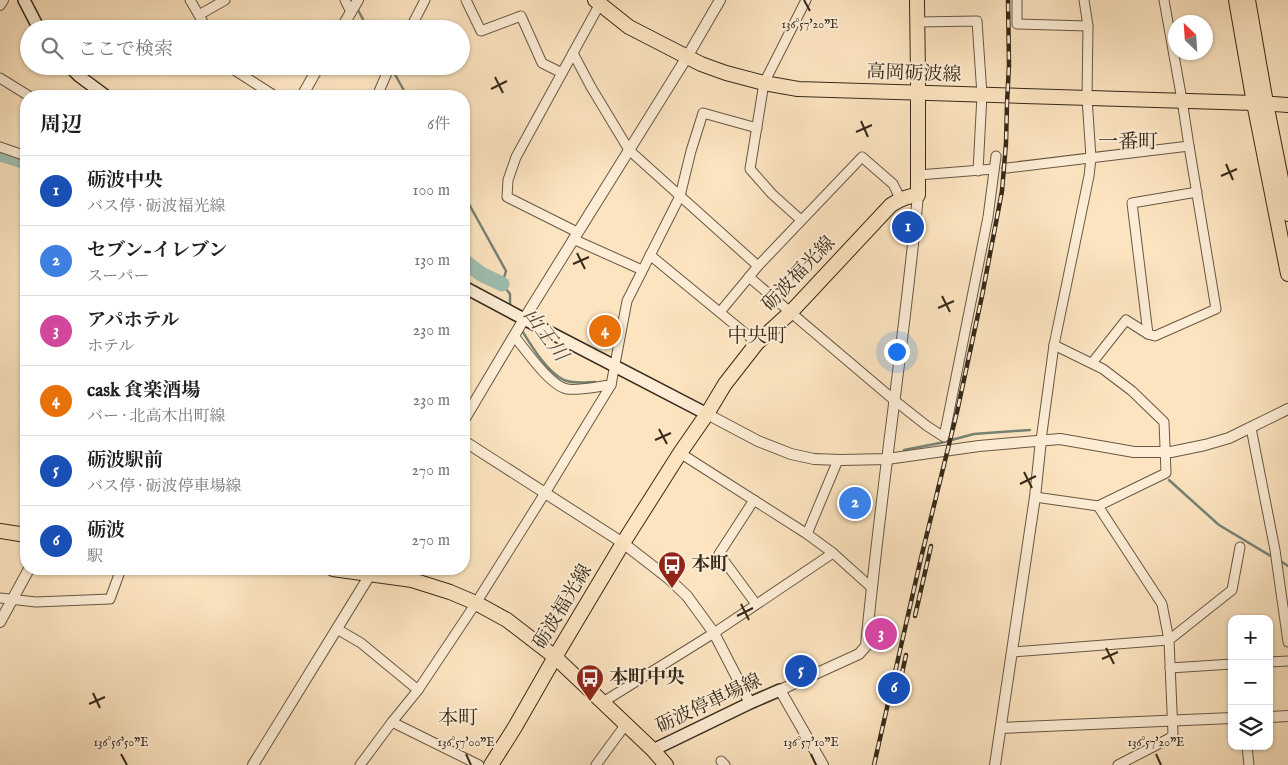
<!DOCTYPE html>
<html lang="ja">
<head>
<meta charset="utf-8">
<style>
  :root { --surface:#fff; --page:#f2f2f2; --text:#222; --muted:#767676; --line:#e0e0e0; --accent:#111827 }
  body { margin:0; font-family:"IM FELL English","Noto Serif JP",serif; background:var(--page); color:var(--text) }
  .controls { position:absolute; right:15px; bottom:15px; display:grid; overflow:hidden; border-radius:10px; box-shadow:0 1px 4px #0004 }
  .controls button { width:45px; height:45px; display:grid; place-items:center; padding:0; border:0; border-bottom:1px solid var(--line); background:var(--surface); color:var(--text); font:25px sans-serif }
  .compass { position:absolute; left:1168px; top:15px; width:45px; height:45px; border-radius:50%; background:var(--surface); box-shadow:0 1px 4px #0004; rotate:335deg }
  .you { position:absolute; left:896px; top:351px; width:18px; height:18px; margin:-12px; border:4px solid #fff; border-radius:50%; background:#1a73e8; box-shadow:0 0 0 8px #1a73e833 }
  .badge { display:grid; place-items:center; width:32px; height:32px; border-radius:50%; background:var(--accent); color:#fff; font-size:16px; font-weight:700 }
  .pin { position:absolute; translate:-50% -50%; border:2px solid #fff; box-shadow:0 1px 5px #0006 }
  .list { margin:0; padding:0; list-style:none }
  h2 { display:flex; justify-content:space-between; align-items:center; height:65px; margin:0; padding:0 20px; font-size:21px }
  h2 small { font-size:16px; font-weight:400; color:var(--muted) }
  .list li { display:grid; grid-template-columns:32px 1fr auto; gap:15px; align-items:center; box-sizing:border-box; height:70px; padding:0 20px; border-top:1px solid var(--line) }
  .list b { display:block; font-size:19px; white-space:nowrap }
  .list p { margin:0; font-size:16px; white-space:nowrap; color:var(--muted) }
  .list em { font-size:16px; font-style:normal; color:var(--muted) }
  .icon { flex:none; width:28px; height:28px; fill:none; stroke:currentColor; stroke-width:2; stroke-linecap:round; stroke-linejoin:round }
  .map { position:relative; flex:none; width:1288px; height:765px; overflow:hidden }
  .search { position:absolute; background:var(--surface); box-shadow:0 1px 4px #0004; left:20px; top:20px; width:450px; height:55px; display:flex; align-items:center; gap:12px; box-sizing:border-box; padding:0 18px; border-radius:28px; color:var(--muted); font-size:19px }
  .panel { position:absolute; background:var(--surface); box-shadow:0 1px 4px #0004; left:20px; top:90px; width:450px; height:485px; border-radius:20px }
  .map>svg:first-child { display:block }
</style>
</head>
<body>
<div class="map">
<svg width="1288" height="765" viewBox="0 0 1288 765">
  <rect width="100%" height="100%" fill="#fce4c0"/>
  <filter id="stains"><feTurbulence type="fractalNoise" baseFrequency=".004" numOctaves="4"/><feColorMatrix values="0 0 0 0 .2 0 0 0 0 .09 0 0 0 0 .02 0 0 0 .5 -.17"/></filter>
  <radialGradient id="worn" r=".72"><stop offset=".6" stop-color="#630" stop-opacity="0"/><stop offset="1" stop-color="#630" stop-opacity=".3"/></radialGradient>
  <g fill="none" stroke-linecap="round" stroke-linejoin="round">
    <g stroke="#758375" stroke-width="2.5">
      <polyline points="357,8 368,29"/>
      <polyline points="392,69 407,96"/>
      <polyline points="464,195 506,271 502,284 510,294 510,306"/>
      <path d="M521,329C531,345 546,371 564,380C573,384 586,382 595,382"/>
      <polyline points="904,450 940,443 974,434 1030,430"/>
      <polyline points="1169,480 1219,525 1274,558"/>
      <polyline points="1279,560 1288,566"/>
    </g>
    <g stroke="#9fbfb1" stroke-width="15">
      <polyline points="0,154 26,162"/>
      <polyline points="464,261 481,274 502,284"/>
    </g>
    <g stroke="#685844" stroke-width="11">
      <g id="minor">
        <polyline points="190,0 207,29"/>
        <polyline points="345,0 351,12"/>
        <polyline points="466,0 481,31 521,16 542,63 562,73"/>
        <polyline points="1017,0 1017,24 1088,26"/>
        <polyline points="199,15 225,0"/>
        <polyline points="918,22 977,21 982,95 978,171"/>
        <polyline points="410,29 425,0"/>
        <polyline points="573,53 591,87 629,150 758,266 749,277 894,400 927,426 944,437 988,217 996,156"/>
        <polyline points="228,66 275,96"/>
        <polyline points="0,78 29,96"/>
        <polyline points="377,96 390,66"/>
        <polyline points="1189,146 1216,309 1155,336 1148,334 1132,203 1197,192"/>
        <polyline points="0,147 26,156"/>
        <polyline points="1007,168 1189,146 1182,100 1164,0"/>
        <polyline points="918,175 994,169"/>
        <polyline points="801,220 772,194 750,169 764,83 806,0"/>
        <polyline points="577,232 507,197 508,180 516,157 602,0"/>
        <polyline points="573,239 642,270"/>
        <polyline points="650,255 757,343"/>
        <polyline points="758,266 862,157 893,184 900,198"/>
        <polyline points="720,312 749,277"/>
        <path d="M514,336C525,349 550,386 567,389C577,391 600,386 611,385"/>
        <polyline points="1054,345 1103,369 1132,391 1164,422 1166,473 1098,506"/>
        <polyline points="1092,363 1126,320 1148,334"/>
        <polyline points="1251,428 1275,550 1288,642"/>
        <polyline points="1041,440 1054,345 1089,176 1091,158 1087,98 1088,26 1084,0"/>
        <polyline points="680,453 807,534 833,553 872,588"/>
        <polyline points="1035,497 1098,506 1162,604 1169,640 1173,734 1170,738 1118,765"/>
        <polyline points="754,500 719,554 756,604"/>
        <polyline points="807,534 838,460"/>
        <polyline points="0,598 36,602 110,599 121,569"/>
        <polyline points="337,629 361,643 418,690"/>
        <polyline points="1012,652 1169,640 1232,590 1240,547"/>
        <polyline points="1269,662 1288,661"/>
        <polyline points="1170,668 1232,664"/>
        <polyline points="603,702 714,633 833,553"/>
        <polyline points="392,722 479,765"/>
        <polyline points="1247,746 1249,765"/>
        <polyline points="721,761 725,765"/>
        <polyline points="360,765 392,722 418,690 476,603 545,493 611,385 627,301 680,196 691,151 703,113 757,128"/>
        <polyline points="596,765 626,724"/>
      </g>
    </g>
    <g stroke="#685844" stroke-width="12">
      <g id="tertiary">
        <polyline points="0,5 3,0"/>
        <polyline points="341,29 358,0"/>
        <polyline points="302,96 319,66"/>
        <polyline points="707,414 758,441 791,454 814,459 841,460 887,459 979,446 1060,439 1134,452 1171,452 1205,445 1229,438 1288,409"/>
        <polyline points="464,420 524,319 687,57 720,0"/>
        <polyline points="464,441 623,543 668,578 687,596 714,633 750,703"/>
        <polyline points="0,622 29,569"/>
        <polyline points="1269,717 1288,716"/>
        <polyline points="1001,728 1232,718"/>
        <polyline points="253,765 373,570"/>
        <path d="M823,765L780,690L859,654L866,646C880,495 904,345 918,195"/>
        <polyline points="995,765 1035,497 1041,440"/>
      </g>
    </g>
    <g stroke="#362a1a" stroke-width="14">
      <g id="secondary">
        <polyline points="24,0 39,29"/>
        <polyline points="69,66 79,76 106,96"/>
        <polyline points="464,287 524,319 707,414"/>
        <polyline points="653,750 750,703 780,690"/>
      </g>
    </g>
    <g stroke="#362a1a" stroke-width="16">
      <g id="primary">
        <polyline points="595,0 629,27 701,64 726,73 764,83 798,89 1254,103"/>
        <polyline points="0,531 26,535"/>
        <polyline points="333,569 412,580 450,592 476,603 507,620 555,657 653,750 666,765"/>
        <path d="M491,765L515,727L555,657L623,543L680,453L707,414L725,384L757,343L791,312L891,205C900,199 907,196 918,195V76L917,0"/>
      </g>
    </g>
    <g stroke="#362a1a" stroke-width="16">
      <g id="trunk">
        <polyline points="1236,0 1254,103 1288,274"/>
        <polyline points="1248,0 1266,103 1288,214"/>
        <polyline points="1258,103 1288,105"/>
      </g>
    </g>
    <use href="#minor" stroke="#fdedd6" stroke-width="9"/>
    <use href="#tertiary" stroke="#fdedd6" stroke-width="10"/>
    <use href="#secondary" stroke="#fdedd6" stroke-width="11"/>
    <use href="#primary" stroke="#fce4c0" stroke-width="14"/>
    <use href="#trunk" stroke="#fce4c0" stroke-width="14"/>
    <g stroke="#362a1a" stroke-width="4.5">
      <g id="rail">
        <polyline points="915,616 931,546"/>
        <polyline points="898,692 906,655"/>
        <polyline points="874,765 921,558 957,412 982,296 1002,191 1006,143 1007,103 1009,65 1008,0"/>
      </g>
    </g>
    <use href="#rail" stroke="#fdedd6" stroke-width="2.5" stroke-dasharray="8" stroke-linecap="butt"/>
  </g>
  <path fill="none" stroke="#362a1a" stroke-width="2" d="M804,0L810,11M495,77L503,93M491,89L507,81M861,121L868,137M856,132L872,125M1226,164L1233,180M1221,176L1237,169M577,253L585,269M573,264L589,257M942,296L950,312M938,308L954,301M659,429L667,444M655,440L671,433M1024,472L1032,488M1020,484L1036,476M741,604L749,620M737,616L753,608M1106,648L1114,664M1102,659L1118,652M93,693L100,708M89,704L105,697M121,754L127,765M466,754L471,765M811,754L816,765M1156,754L1161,765"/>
  <defs>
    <g id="bus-pin" transform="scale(1.4375)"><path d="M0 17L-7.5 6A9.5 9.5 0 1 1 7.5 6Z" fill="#8f2418" stroke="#fdedd6"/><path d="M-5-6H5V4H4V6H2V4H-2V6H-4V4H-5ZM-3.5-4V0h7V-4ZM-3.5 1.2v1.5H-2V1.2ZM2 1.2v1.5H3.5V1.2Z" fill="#fff"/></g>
  </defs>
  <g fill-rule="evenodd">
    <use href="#bus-pin" x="672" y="565"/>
    <use href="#bus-pin" x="590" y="678"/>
  </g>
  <g text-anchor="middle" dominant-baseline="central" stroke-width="4" stroke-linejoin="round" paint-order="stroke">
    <g font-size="19" fill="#362a1a" stroke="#fdedd6">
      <text transform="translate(914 74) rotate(2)">高岡砺波線</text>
      <text transform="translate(799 274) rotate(-46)">砺波福光線</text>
      <text transform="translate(563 607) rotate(-59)">砺波福光線</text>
      <text transform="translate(709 704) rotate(-25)">砺波停車場線</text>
    </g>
    <g font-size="19" font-weight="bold" fill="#362a1a" stroke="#fdedd6" text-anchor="start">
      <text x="691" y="565">本町</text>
      <text x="609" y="678">本町中央</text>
    </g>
    <g font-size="20" fill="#362a1a" stroke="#fdedd6">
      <text x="1128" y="142">一番町</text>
      <text x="757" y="336">中央町</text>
      <text x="458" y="718">本町</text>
    </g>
    <g font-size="20" font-style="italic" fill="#504f40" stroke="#fdedd6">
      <text transform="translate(545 335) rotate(54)">山王川</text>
    </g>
  </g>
  <g font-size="12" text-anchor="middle" fill="#362a1a" stroke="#fdedd6" stroke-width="4" stroke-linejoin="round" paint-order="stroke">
    <text x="810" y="28">136°57'20"E</text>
    <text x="121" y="746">136°56'50"E</text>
    <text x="466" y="746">136°57'00"E</text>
    <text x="1156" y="746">136°57'20"E</text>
    <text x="811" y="746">136°57'10"E</text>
  </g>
  <rect width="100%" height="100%" filter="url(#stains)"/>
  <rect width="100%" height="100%" fill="url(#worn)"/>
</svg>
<div class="controls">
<button>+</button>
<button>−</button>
<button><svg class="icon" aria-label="layers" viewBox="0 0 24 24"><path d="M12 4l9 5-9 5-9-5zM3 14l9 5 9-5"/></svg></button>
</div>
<svg class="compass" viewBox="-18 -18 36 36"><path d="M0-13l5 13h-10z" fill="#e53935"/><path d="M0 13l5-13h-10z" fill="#767676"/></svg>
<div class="you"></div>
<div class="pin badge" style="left:908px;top:227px;background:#1a4fb4">1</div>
<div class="pin badge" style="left:855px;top:503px;background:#3f7fe0">2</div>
<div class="pin badge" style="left:881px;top:634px;background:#d1479c">3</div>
<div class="pin badge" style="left:605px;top:331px;background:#e8710a">4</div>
<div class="pin badge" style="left:801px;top:671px;background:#1a4fb4">5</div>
<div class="pin badge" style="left:894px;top:688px;background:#1a4fb4">6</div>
<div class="search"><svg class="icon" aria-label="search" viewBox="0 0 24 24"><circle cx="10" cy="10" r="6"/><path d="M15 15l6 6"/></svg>ここで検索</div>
<section class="panel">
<h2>周辺<small>6件</small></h2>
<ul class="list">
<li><span class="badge" style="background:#1a4fb4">1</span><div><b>砺波中央</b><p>バス停 · 砺波福光線</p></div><em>100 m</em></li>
<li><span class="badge" style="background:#3f7fe0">2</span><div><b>セブン-イレブン</b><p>スーパー</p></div><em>130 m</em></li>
<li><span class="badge" style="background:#d1479c">3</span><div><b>アパホテル</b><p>ホテル</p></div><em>230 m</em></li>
<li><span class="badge" style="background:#e8710a">4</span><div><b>cask 食楽酒場</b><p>バー · 北高木出町線</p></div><em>230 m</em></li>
<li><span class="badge" style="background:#1a4fb4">5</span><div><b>砺波駅前</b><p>バス停 · 砺波停車場線</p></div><em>270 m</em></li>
<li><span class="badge" style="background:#1a4fb4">6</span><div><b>砺波</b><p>駅</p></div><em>270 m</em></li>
</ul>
</section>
</div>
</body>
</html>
